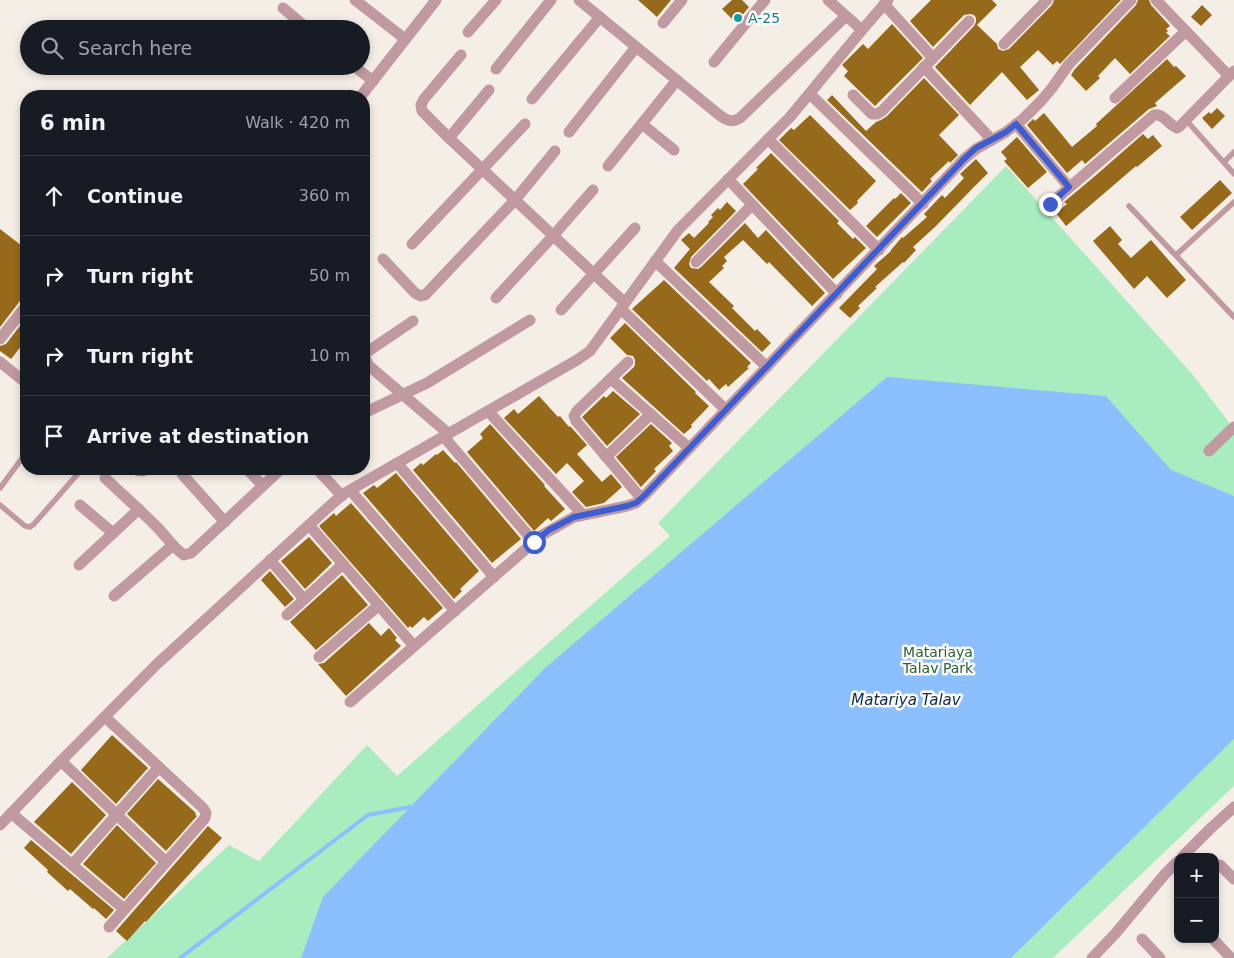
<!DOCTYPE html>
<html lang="en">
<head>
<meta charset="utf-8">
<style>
  :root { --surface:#171b24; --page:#20242c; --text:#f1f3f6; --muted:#9ea1a6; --line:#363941 }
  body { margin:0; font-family:"DejaVu Sans",sans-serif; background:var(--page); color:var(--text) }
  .controls { position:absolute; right:15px; bottom:15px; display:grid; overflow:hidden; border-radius:10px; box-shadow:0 2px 8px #0003 }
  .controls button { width:45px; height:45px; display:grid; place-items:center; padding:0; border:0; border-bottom:1px solid var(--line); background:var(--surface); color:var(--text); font:25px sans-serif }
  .stop { position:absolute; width:15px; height:15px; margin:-11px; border:4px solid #405dd0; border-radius:50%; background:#fff }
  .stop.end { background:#405dd0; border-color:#fff; box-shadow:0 1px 5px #0008 }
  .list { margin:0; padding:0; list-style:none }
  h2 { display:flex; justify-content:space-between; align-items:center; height:65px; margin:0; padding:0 20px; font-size:21px }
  h2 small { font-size:16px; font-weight:400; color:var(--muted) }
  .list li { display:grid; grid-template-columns:32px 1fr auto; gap:15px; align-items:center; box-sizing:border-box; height:80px; padding:0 20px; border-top:1px solid var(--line) }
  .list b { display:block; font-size:19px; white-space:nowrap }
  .list em { font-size:16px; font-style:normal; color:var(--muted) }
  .icon { flex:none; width:28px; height:28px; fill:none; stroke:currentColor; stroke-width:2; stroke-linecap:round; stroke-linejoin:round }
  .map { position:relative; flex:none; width:1234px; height:958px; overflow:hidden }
  .search { position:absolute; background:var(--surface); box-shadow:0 2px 8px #0003; left:20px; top:20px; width:350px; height:55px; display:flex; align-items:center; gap:12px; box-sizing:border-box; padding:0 18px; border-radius:28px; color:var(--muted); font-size:19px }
  .panel { position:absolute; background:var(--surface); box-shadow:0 2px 8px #0003; left:20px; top:90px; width:350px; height:385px; border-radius:20px }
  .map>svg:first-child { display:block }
</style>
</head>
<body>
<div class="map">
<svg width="1234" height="958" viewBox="0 0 1234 958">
  <rect width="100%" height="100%" fill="#f4eee6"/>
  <polygon fill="#a8ecc0" points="1006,166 1193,375 1234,429 1234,786 1053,958 107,958 229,845 259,861 367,745 397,776 670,536 658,523"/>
  <polygon fill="#8bbffe" points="887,377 1106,396 1171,470 1234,496 1234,739 1011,958 301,958 323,897 545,668"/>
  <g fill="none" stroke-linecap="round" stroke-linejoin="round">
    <polyline stroke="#8bbffe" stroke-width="4" points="180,958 368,815 410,807"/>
  </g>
  <g fill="#966a1a">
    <polygon points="638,0 671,0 657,17"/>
    <polygon points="732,0 742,0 749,7 736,23 722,9"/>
    <polygon points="931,0 992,0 997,5 977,25 997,44 998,49 1003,51 1009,49 1052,5 1054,0 1121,0 1060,64 1057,61 1053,65 1038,50 1020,67 1039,90 1027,100 1002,72 970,105 935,67 974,26 976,22 976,18 974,15 970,14 964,15 933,47 910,21"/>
    <polygon points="1138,0 1149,0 1151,5 1170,26 1166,29 1168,31 1166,33 1170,36 1130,74 1115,58 1098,76 1100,78 1086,91 1071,75 1075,69 1136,5"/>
    <polygon points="1202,5 1212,15 1201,26 1191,17"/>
    <polygon points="892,24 923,58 875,106 844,76 848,71 842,65 863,44 868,49"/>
    <polygon points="1167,59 1174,67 1176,66 1186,76 1155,103 1157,106 1149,109 1085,164 1082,160 1067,173 1027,125 1033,119 1035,121 1044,113 1072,147 1097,126 1096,124"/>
    <polygon points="924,78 959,115 939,135 958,155 950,163 949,161 930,179 932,181 922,192 827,100 832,95 866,131 876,122 881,120 887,116"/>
    <polygon points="1217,108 1225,116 1212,129 1202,118 1209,112 1211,114"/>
    <polygon points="810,115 876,181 857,201 858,203 850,210 779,140 791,128 794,130"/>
    <polygon points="1143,134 1148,139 1153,135 1162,146 1137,167 1136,166 1066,226 1056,213 1067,204 1064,202 1095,176"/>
    <polygon points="1017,137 1047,172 1028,188 1004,161 1007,159 1001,152"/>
    <polygon points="771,153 839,221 837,223 853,239 855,237 866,248 833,279 743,184 758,169 756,168"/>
    <polygon points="976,159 988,173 972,189 936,226 913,247 916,250 904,263 903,262 875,287 877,288 858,306 860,308 850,318 839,308 877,269 874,266 891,251 891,250 902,237 903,238 927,217 924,214 942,195 945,198 964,178 960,174"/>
    <polygon points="1220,180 1232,193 1192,230 1180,217"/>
    <polygon points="901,193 911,203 877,237 866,226 894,198 895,199"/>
    <polygon points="727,202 736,211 691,257 689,264 691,268 698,269 701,267 745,223 758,238 766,230 825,293 812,306 769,262 767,264 743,240 724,257 727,261 722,266 724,268 709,282 734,306 732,308 755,331 757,329 771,343 762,352 674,268 690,249 681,240 689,233 694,238 709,223 708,222 713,217 711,215 718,208 720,210"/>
    <polygon points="1110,226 1122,240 1118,244 1131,258 1151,240 1186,280 1167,298 1147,276 1134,289 1093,241"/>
    <polygon points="0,229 26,249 26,299 20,301 0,327"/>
    <polygon points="664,280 751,363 747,367 749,368 728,387 726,384 719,390 709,379 707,381 632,309"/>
    <polygon points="26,318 26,340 11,359 0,351 0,346 6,344"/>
    <polygon points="625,323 696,392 695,393 709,406 691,425 692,427 684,434 622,378 634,367 635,364 635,360 633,356 627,355 610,338"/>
    <polygon points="613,391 640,414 607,446 582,417 604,396 606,398"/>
    <polygon points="539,396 558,417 560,416 569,427 570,426 587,445 577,454 602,482 611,474 622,487 604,503 586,507 572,492 584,481 567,463 556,474 504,418 514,409 518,414"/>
    <polygon points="490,424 545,485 544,486 565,509 551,521 548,518 534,531 467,452 483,438 480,434"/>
    <polygon points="651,424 672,443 669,446 673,451 654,469 656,471 641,487 616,457"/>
    <polygon points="443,450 455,463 456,462 521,539 492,563 413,470 421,463 423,465 436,454 437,455"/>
    <polygon points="396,473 479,571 460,589 462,591 454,599 363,493 374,485 377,488"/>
    <polygon points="351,503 443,608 428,621 424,617 412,628 410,626 408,628 319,526 334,513 336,516"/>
    <polygon points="309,537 332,563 305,589 281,561"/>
    <polygon points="270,571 294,599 285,607 261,580"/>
    <polygon points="342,575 368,605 316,650 290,622"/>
    <polygon points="369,623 381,636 389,628 397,638 395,640 401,646 346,696 318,664 324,663"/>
    <polygon points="112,735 148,768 116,804 81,770"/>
    <polygon points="158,779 196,813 195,814 197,816 166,851 127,814"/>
    <polygon points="72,782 106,815 71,854 34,822"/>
    <polygon points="117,825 156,863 124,899 83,864"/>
    <polygon points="208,826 222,838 146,922 145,921 127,941 116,931"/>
    <polygon points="31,840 114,910 106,919 94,908 93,909 70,889 68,891 47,872 48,870 24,848"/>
  </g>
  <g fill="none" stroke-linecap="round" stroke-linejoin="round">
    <g stroke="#c099a1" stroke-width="5.5">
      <polyline points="1186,120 1234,174"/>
      <polyline points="1224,162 1234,152"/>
      <polyline points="1129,206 1234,317"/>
      <polyline points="1176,255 1234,202"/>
      <polyline points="0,488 26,453"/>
      <polyline points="0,505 25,526 30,527 34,524 82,469"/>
    </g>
    <g stroke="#c099a1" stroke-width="11">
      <polyline points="355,0 405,39"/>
      <path d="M579,0L718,114C725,119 731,124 740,118L846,16"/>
      <polyline points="828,0 862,30"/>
      <polyline points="1156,0 1229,76"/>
      <polyline points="884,4 933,58"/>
      <polyline points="283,8 308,29"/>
      <polyline points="663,23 682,0"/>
      <polyline points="468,32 496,0"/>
      <polyline points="1004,44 1047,0"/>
      <polyline points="461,55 424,99 421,105 422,111 449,138 625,303"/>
      <polyline points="714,62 765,0"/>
      <polyline points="354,66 373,81"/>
      <polyline points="924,67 992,140"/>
      <polyline points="496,69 551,0"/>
      <polyline points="810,94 923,204"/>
      <polyline points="853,95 872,114 877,114 882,111 969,21"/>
      <polyline points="361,96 436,0"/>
      <polyline points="1115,98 1186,31"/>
      <polyline points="532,99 600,17"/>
      <polyline points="642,124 674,150"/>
      <polyline points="1016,124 1069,187"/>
      <polyline points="569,132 636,47"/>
      <polyline points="449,138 489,90"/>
      <polyline points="768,139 879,250"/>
      <polyline points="608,166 677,80"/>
      <polyline points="728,179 837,294"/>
      <path d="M1050,204L1154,115C1164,113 1168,125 1177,128L1180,126L1234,71"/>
      <polyline points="412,244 525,124"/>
      <polyline points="383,259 415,293 421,296 425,295 515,200 555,151"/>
      <polyline points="655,261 767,367"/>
      <polyline points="696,262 752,205"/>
      <polyline points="496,298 553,236 593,190"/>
      <polyline points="621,309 726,410"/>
      <polyline points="561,310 635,228"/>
      <polyline points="413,321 367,352 365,357 368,365 449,434"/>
      <polyline points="0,339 26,306"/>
      <polyline points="0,362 26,383"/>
      <polyline points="628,362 577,411 574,416 576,421 641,498"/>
      <polyline points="611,379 689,448"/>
      <polyline points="488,411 583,515"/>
      <polyline points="364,413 427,383 530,320"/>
      <polyline points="444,437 534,542"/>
      <polyline points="1209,451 1234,427"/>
      <polyline points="606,457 651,414"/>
      <polyline points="398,464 494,577"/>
      <path d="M135,469C139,472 142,472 147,469"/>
      <polyline points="247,469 263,486"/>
      <polyline points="317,469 342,496"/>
      <polyline points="182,474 225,522"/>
      <path d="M105,478C122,494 140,510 157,527C166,536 173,548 184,555L191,553L281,469"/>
      <polyline points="351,491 455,611"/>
      <polyline points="80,505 113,533"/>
      <polyline points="309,525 414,646"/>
      <polyline points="270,560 304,599"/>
      <polyline points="79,565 139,509"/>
      <polyline points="114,596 173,545"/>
      <polyline points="287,615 343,564"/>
      <polyline points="319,657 379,605"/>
      <polyline points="350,702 542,535 574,517 627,506 636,503 645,495 964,159 976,149 1006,132 1023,119 1041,101 1052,88 1069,64 1131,0"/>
      <polyline points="105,717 203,808 206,813 205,818 109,927"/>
      <polyline points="61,761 165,861"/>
      <polyline points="11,813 124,909"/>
      <polyline points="0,825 61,761 157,664 333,503 345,493 577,360 590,351 678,230 790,117 862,30 888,0"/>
      <polyline points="1182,857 1211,828 1234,807"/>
      <polyline points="72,865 159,767"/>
      <polyline points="1220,865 1234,879"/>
      <polyline points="1142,939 1160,958"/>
      <polyline points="1213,939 1231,958"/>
      <polyline points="1092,958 1115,934 1165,874 1178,861"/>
    </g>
  </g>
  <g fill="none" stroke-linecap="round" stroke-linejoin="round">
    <polyline stroke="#405dd0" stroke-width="6" points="534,542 549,530 574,517 627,506 636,503 645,495 964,159 976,148 1006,132 1016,124 1069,187 1050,204"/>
  </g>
  <circle fill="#0f9aa8" stroke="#fffcf7" stroke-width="2" cx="738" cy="18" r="5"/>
  <g text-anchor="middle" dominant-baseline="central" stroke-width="5" stroke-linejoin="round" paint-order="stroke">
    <g font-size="14" fill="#0d838f" stroke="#fffcf7" text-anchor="start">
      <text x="748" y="18">A-25</text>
    </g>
    <g font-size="14" fill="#26603f" stroke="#fffcf7">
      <text x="938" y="652">Matariaya<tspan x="938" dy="16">Talav Park</tspan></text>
    </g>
    <g font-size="15" font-style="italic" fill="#082c53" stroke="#fffcf7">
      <text x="906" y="700">Matariya Talav</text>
    </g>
  </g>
</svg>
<div class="controls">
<button>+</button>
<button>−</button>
</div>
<div class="stop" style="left:534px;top:542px"></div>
<div class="stop end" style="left:1050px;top:204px"></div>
<div class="search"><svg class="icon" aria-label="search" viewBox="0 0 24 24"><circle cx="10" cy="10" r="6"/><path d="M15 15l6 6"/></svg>Search here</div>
<section class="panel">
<h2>6 min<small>Walk · 420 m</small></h2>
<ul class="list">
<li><svg class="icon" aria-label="ahead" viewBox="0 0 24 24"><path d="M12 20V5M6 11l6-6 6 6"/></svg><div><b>Continue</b></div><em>360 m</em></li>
<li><svg class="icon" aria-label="right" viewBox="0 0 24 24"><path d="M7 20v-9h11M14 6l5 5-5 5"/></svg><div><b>Turn right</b></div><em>50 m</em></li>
<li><svg class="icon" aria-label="right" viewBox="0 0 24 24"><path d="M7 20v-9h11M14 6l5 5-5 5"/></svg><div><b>Turn right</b></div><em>10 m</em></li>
<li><svg class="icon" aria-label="arrive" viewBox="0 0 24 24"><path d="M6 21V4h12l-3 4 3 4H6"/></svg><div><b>Arrive at destination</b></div></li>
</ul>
</section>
</div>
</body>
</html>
